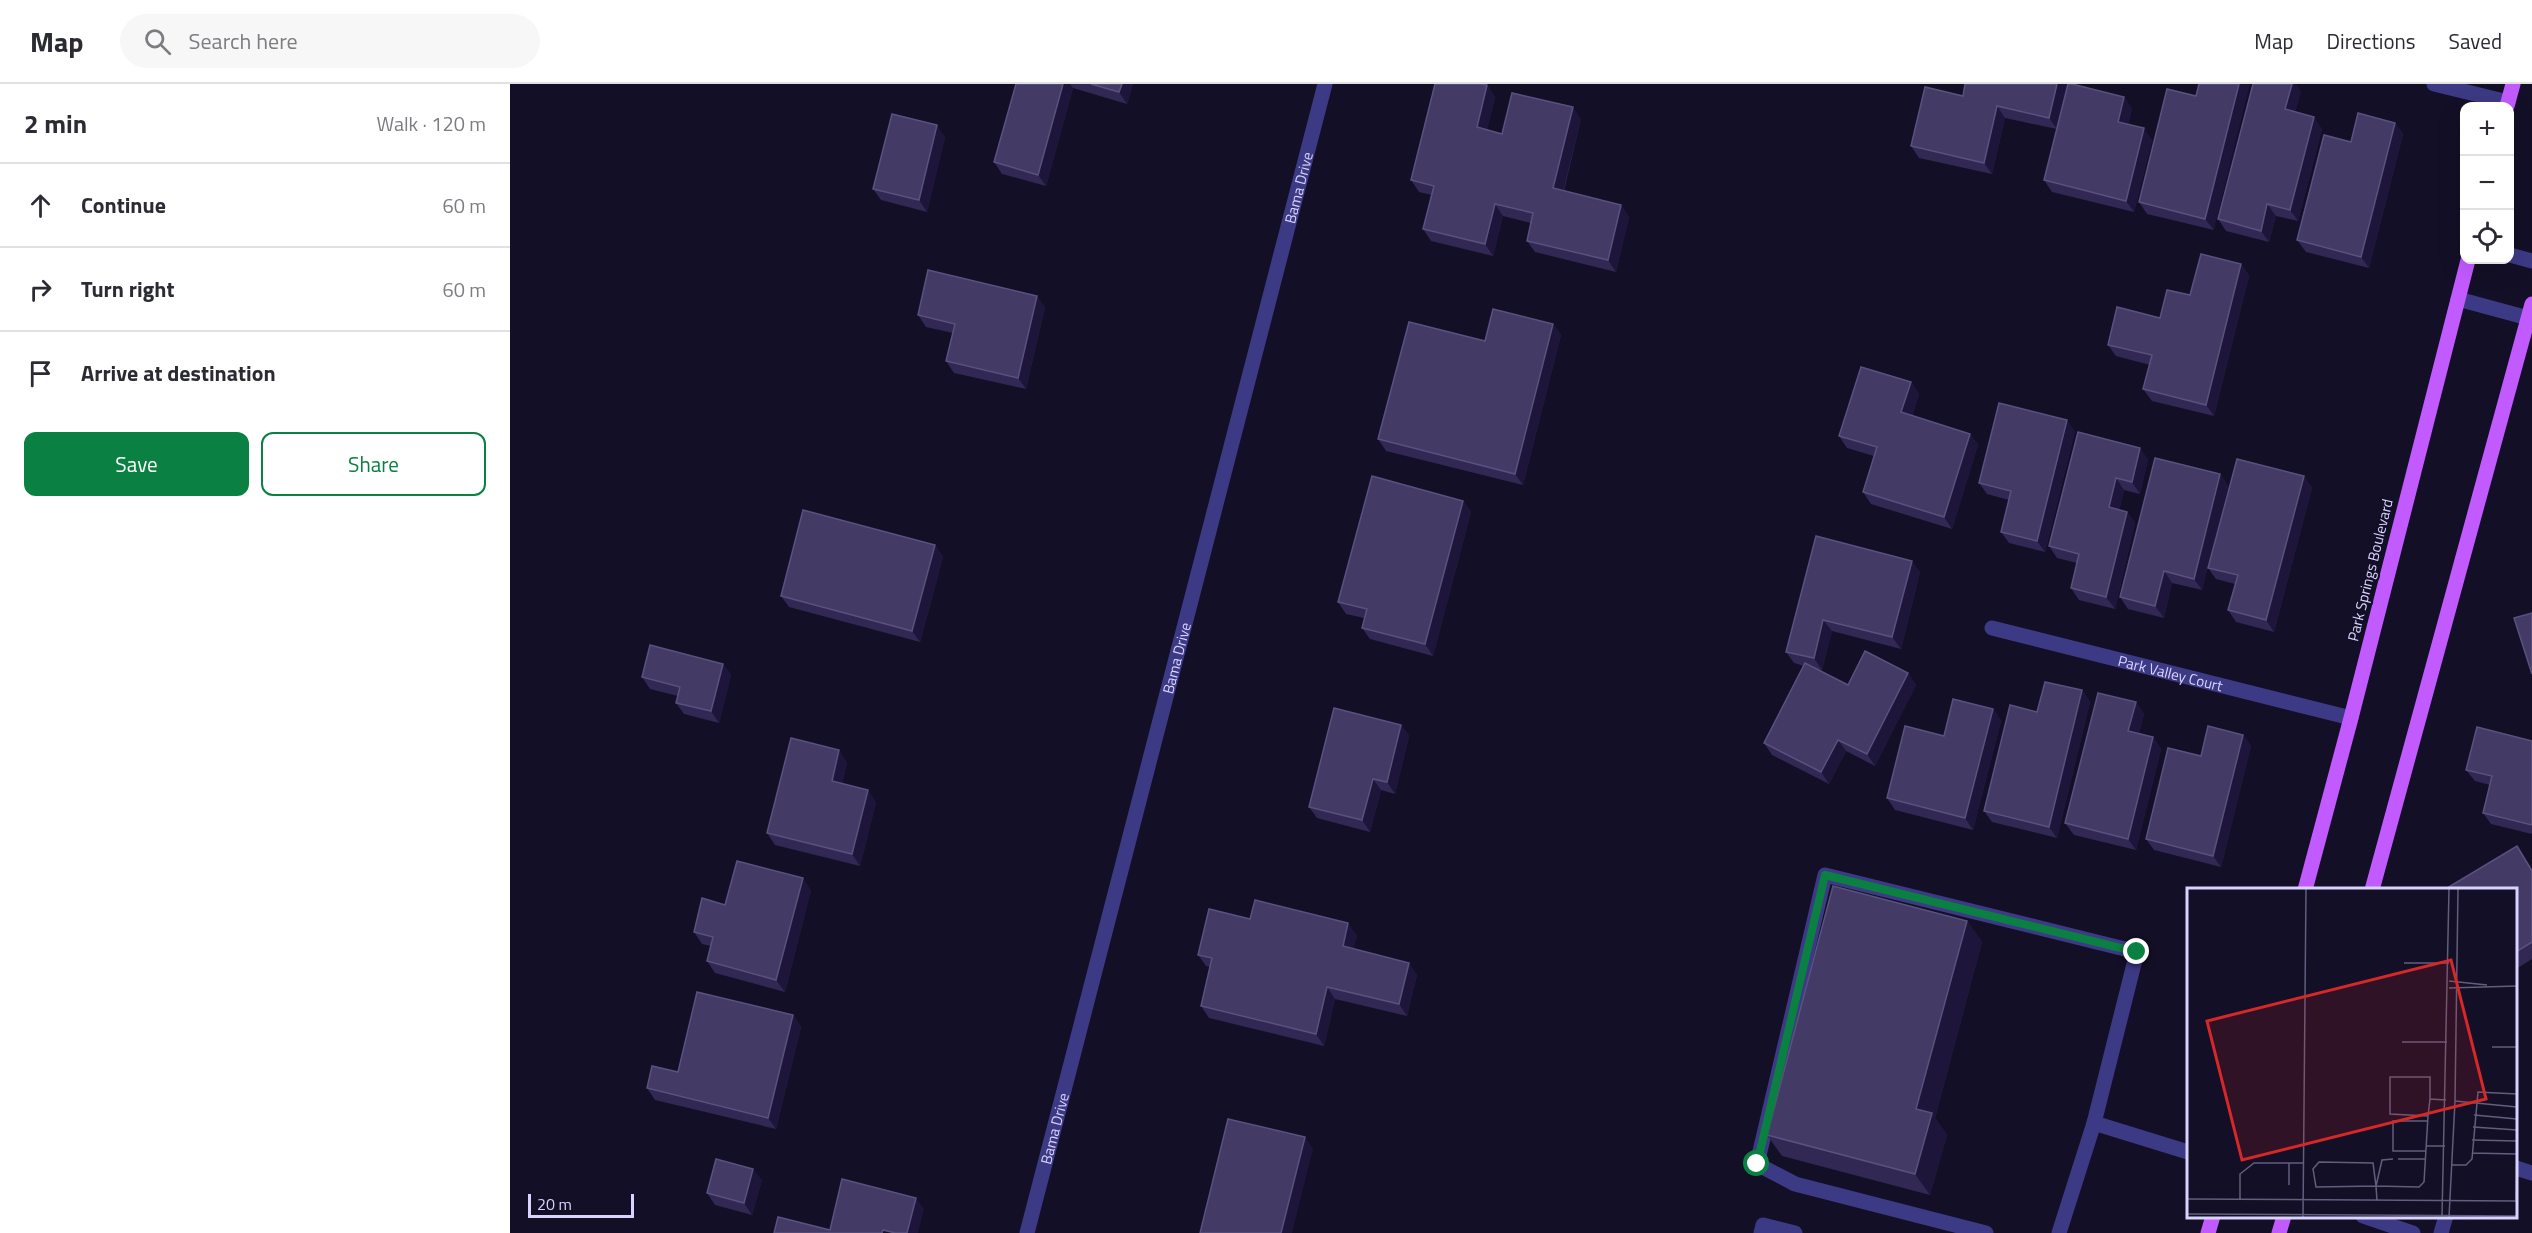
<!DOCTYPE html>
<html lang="en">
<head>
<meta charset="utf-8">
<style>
  :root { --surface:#fff; --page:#f7f7f7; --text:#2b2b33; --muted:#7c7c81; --line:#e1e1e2; --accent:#0b8043 }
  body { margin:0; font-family:"Titillium Web",sans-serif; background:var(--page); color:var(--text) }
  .controls { position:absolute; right:18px; top:18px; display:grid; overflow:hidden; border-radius:12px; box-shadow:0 6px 24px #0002 }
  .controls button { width:54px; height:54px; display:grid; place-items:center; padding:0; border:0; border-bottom:2px solid var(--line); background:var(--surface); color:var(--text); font:30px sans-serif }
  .scale { position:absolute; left:18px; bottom:15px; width:106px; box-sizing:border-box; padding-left:6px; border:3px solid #d9d4ff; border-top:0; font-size:16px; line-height:21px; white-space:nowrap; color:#d9d4ff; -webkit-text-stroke:4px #130f26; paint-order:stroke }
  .stop { position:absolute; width:18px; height:18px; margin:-14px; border:4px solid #0b8043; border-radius:50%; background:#fff }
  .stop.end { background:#0b8043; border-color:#fff; box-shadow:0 2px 6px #0008 }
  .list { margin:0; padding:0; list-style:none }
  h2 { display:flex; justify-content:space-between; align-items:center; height:78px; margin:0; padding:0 24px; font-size:26px }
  h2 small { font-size:20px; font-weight:400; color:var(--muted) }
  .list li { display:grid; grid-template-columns:39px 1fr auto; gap:18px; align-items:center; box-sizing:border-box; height:84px; padding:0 24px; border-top:2px solid var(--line) }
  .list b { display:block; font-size:22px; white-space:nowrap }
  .list em { font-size:20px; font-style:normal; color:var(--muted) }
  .actions { display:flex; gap:12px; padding:18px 24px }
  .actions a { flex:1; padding:14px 0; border:2px solid var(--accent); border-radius:12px; text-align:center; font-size:21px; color:var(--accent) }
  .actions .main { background:var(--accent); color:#fff }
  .icon { flex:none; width:33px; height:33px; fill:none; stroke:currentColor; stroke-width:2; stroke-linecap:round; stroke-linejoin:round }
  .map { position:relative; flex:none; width:2022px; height:1149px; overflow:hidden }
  header { display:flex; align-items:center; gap:36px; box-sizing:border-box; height:84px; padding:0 30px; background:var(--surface); border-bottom:2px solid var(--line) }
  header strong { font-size:28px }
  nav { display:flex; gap:33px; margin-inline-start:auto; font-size:21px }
  .search { width:420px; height:54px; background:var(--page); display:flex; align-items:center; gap:15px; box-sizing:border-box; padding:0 21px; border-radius:33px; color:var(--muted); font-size:22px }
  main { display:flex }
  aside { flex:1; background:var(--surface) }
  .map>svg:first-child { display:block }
</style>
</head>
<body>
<header>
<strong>Map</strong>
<div class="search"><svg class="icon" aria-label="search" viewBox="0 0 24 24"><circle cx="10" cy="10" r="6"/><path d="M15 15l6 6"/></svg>Search here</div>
<nav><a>Map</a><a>Directions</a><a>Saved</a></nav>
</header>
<main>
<aside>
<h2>2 min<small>Walk · 120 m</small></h2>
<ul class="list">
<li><svg class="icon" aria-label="ahead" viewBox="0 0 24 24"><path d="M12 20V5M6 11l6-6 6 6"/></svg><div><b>Continue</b></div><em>60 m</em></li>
<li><svg class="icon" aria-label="right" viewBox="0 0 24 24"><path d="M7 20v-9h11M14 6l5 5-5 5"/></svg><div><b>Turn right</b></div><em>60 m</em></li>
<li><svg class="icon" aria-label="arrive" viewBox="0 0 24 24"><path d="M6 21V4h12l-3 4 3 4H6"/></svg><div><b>Arrive at destination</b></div></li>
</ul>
<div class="actions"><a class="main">Save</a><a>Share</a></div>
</aside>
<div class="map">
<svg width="2022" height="1149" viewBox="0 0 2022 1149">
  <rect width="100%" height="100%" fill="#130f26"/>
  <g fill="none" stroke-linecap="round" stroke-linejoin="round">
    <g stroke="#3d3a85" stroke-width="15">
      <polyline points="1924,0 1998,18"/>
      <polyline points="2000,171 2022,177"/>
      <polyline points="1948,215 2022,235"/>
      <path id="s1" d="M1482,544L1841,634"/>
      <polyline points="1584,1039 1678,1068"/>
      <polyline points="2006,1084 2022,1089"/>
      <polyline points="1853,1132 1903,1149"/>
      <path id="s2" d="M517,1149L815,0"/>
      <polyline points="1251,1149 1253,1141 1285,1149"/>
      <polyline points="1476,1149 1285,1100 1247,1080 1315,791 1627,868 1584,1039 1549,1149"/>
      <polyline points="1931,1149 1936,1132"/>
    </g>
    <g stroke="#c25bff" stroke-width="15">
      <polyline points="1997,22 2003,0"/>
      <polyline points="1795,806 1841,634 1958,176"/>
      <polyline points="1862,806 2022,220"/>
      <polyline points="1698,1149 1703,1132"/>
      <polyline points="1769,1149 1774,1132"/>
    </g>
  </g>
  <g fill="#312854">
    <polygon points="506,0 623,0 617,20 563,4 536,102 492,90 484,78"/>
    <polygon points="1455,0 1558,0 1550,32 1614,13 1622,25 1618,40 1642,56 1624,128 1542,108 1534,96 1547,45 1495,34 1482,90 1409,74 1401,62 1453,12"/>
    <polygon points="977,1 985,13 977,46 992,50 1071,35 1054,107 1111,121 1119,133 1106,188 1025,168 1017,157 1021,139 993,132 983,172 921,157 913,145 922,111 909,108 901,96"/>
    <polygon points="1791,7 1785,28 1812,45 1788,137 1766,132 1759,158 1716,147 1708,135"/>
    <polygon points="1686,12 1704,146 1637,130 1629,118"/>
    <polygon points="1885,39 1893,50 1859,184 1796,168 1787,156 1841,58"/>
    <polygon points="435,53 417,128 371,116 363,105"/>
    <polygon points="1731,180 1739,192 1704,332 1642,317 1633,305 1640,281 1606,272 1598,261 1650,234 1680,211"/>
    <polygon points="535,223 516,305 444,289 436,277 443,249 416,243 408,231"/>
    <polygon points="1043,240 1051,251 1013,401 876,367 868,355 975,257"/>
    <polygon points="1401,298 1409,310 1402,332 1460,350 1468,361 1442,445 1361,420 1353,408 1364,372 1337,364 1329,352"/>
    <polygon points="1565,347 1535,468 1499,459 1491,448 1499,416 1477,410 1469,399"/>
    <polygon points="1568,348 1638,375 1630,410 1614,406 1609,426 1617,428 1625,439 1605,525 1569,516 1561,504 1567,479 1547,474 1539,462"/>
    <polygon points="1710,390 1718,402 1692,506 1662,499 1654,534 1618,525 1610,513"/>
    <polygon points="1794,392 1802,404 1764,548 1726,538 1718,526 1725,500 1706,495 1698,484"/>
    <polygon points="953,417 961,428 923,572 860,555 852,544 854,534 836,530 828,518"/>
    <polygon points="1306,452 1410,488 1391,565 1322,547 1312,586 1307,585 1338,601 1398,589 1406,601 1365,682 1336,667 1319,700 1262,671 1254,659 1294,582 1284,579 1276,568"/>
    <polygon points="425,461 433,473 410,558 279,523 271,512"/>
    <polygon points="213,580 221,591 209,639 174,630 166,619 168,612 140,605 132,593"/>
    <polygon points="1572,606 1580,618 1547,754 1482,738 1474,727 1527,628"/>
    <polygon points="1626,618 1634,630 1629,649 1643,653 1651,665 1626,766 1564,751 1555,739"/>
    <polygon points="1483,625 1491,637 1463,746 1385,726 1377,714 1434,652"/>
    <polygon points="891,641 899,652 885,710 871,706 860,748 807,734 799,723"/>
    <polygon points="1733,651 1741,662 1711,783 1644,766 1636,755 1691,672"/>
    <polygon points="2022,657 2022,750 1981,740 1973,729 1980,701 1965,697 1956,686"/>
    <polygon points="337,678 332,700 366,718 350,782 265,761 257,749"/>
    <polygon points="2007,762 2022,785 2022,875 2006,885 2006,806"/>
    <polygon points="301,806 275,908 205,889 197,877 201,862 192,860 184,848 215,821"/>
    <polygon points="740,835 847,851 843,865 907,891 897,932 825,915 814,962 699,934 691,922 700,883 696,882 688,871"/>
    <polygon points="1457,837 1472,858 1425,1034 1437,1051 1420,1111 1272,1072 1257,1051"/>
    <polygon points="283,931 291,943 266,1045 145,1016 137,1004"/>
    <polygon points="252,1096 242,1131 205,1121 197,1109"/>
  </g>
  <g fill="#1d163a">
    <polygon points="553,0 560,0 563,4 536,102 528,91"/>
    <polygon points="612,0 623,0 617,20 609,8"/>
    <polygon points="1547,0 1558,0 1547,45 1539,34"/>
    <polygon points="1729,0 1740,0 1704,146 1695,135"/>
    <polygon points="1782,0 1786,0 1791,7 1783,37 1775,25"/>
    <polygon points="977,1 985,13 975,55 967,43"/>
    <polygon points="1614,13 1622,25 1616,49 1608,38"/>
    <polygon points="1487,22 1495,34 1482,90 1474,79"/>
    <polygon points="1063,23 1071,35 1051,116 1043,104"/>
    <polygon points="1804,33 1812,45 1788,137 1780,126"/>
    <polygon points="1885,39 1893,50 1859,184 1851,173"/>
    <polygon points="427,41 435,53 417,128 409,116"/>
    <polygon points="1634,44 1642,56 1624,128 1616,117"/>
    <polygon points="985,120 993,132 983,172 975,160"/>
    <polygon points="1757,120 1766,132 1759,158 1751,147"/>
    <polygon points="1111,121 1119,133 1106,188 1098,176"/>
    <polygon points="1731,180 1739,192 1704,332 1696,321"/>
    <polygon points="527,212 535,223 516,305 508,294"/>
    <polygon points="1043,240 1051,251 1013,401 1005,390"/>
    <polygon points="1401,298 1409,310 1399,340 1391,328"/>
    <polygon points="1557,336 1565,347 1535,468 1527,457"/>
    <polygon points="1460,350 1468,361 1442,445 1434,433"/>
    <polygon points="1630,364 1638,375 1630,410 1622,398"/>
    <polygon points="1710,390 1718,402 1692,506 1684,495"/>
    <polygon points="1794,392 1802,404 1764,548 1756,536"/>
    <polygon points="1606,394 1614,406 1607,435 1599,423"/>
    <polygon points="953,417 961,428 923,572 915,560"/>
    <polygon points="1617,428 1625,439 1605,525 1596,513"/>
    <polygon points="425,461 433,473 410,558 402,547"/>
    <polygon points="1402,477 1410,488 1391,565 1382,553"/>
    <polygon points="1654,487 1662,499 1654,534 1645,522"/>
    <polygon points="1313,536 1322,547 1312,586 1304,574"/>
    <polygon points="213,580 221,591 209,639 201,627"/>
    <polygon points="1398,589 1406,601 1365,682 1357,670"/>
    <polygon points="1572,606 1580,618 1547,754 1539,743"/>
    <polygon points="1626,618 1634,630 1627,659 1618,647"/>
    <polygon points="1483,625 1491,637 1463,746 1455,734"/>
    <polygon points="891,641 899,652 885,710 877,698"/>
    <polygon points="1733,651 1741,662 1711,783 1703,772"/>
    <polygon points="1643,653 1651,665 1626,766 1618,755"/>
    <polygon points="1328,656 1336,667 1319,700 1311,688"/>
    <polygon points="329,666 337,678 330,709 322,697"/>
    <polygon points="863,695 871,706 860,748 852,736"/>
    <polygon points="358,706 366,718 350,782 342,770"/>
    <polygon points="293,794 301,806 275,908 266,896"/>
    <polygon points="1457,837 1472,858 1425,1034 1437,1051 1420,1111 1405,1090 1406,1025"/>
    <polygon points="838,839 847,851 841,874 833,862"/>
    <polygon points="899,879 907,891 897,932 889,920"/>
    <polygon points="817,903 825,915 814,962 806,950"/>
    <polygon points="283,931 291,943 266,1045 258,1034"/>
    <polygon points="795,1053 803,1065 782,1149 771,1149"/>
    <polygon points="243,1085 252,1096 242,1131 234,1119"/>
    <polygon points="406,1114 414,1125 408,1149 397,1149"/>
  </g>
  <g fill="#433a66" stroke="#5a527e" stroke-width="1.5">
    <polygon points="506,0 553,0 528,91 484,78"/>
    <polygon points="581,0 612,0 609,8"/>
    <polygon points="925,0 971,0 977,1 967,43 992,50 1002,9 1063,23 1043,104 1111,121 1098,176 1017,157 1023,129 985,120 975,160 913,145 924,102 901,96"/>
    <polygon points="1455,0 1547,0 1539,34 1487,22 1474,79 1401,62 1415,3 1453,12"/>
    <polygon points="1558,0 1562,0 1614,13 1608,38 1634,44 1616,117 1534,96"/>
    <polygon points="1689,0 1729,0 1695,135 1629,118 1657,5 1686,12"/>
    <polygon points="1743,0 1782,0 1775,25 1804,33 1780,126 1757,120 1751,147 1708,135"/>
    <polygon points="1848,29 1885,39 1851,173 1787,156 1814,51 1841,58"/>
    <polygon points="382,30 427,41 409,116 363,105"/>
    <polygon points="1691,170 1731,180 1696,321 1633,305 1642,271 1598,261 1607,223 1650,234 1657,206 1680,211"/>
    <polygon points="418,186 527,212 508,294 436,277 445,240 408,231"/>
    <polygon points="983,225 1043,240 1005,390 868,355 899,238 975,257"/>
    <polygon points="1351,283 1401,298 1391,328 1460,350 1434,433 1353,408 1367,363 1329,352"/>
    <polygon points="1489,319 1557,336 1527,457 1491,448 1501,407 1469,399"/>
    <polygon points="1568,348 1630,364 1622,398 1606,394 1599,423 1617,428 1596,513 1561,504 1569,470 1539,462"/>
    <polygon points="1645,374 1710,390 1684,495 1654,487 1645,522 1610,513"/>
    <polygon points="1727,375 1794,392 1756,536 1718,526 1728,491 1698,484"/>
    <polygon points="862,392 953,417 915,560 852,544 857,525 828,518"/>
    <polygon points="293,426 425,461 402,547 271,512"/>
    <polygon points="1306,452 1402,477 1382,553 1313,536 1304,574 1276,568"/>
    <polygon points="2022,529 2022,590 2004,534"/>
    <polygon points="140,561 213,580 201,627 166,619 170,603 132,593"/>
    <polygon points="1355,567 1398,589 1357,670 1328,656 1311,688 1254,659 1295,579 1338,601"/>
    <polygon points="1535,598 1572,606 1539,743 1474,727 1500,621 1527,628"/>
    <polygon points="1588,609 1626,618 1618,647 1643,653 1618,755 1555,739"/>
    <polygon points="1443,615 1483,625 1455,734 1377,714 1395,642 1434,652"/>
    <polygon points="824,624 891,641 877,698 863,695 852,736 799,723"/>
    <polygon points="1698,642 1733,651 1703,772 1636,755 1658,664 1691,672"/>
    <polygon points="1967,643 2022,657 2022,741 1973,729 1982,692 1956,686"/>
    <polygon points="281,654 329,666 322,697 358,706 342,770 257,749"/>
    <polygon points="2007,762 2022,787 2022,858 2006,868 2006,806 1938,806 1937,804"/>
    <polygon points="227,777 293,794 266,896 197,877 203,853 184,848 192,814 215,821"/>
    <polygon points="1323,802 1457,837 1406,1025 1422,1029 1405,1090 1257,1051"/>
    <polygon points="745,816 838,839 833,862 899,879 889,920 817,903 806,950 691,922 702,874 688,871 699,825 740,835"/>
    <polygon points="187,908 283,931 258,1034 137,1004 142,982 168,988"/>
    <polygon points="718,1035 795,1053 771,1149 690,1149"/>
    <polygon points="206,1075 243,1085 234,1119 197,1109"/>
    <polygon points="332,1095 406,1114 397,1149 385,1149 373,1146 372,1149 264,1149 268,1133 320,1146"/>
  </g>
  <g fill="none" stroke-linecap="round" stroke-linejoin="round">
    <polyline stroke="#0b8043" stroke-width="8" points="1247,1080 1315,791 1627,868"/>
  </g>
  <g text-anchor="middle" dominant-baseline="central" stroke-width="4.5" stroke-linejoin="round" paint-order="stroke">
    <g font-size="15" fill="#d9d4ff" stroke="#130f26">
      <text stroke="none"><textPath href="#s2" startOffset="1080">Bama Drive</textPath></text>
      <text transform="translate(1860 486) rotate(-76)">Park Springs Boulevard</text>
      <text stroke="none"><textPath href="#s2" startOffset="594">Bama Drive</textPath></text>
      <text stroke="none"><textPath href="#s1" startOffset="184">Park Valley Court</textPath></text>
      <text stroke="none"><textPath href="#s2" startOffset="108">Bama Drive</textPath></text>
    </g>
  </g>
  <g transform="translate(1677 804)">
    <rect width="330" height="330" fill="#130f26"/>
    <path fill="none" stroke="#625e7d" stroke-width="1.5" d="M217,75H262M262,93L300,97M262,100L330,98M215,154H260M305,159H330M243,211L241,228L203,226V189H243V211L259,212M268,213L330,219M287,227L330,231M286,239L330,242M285,252L330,253M239,258H258M239,263H206V233H241M285,265L330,266M211,271H238M132,274L186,275L189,298L129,299L126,281ZM265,277H279L285,271L291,204L330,206M102,297V275M189,298L195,272L206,271M0,311L330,313M53,312V286L67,275H117M190,313L189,298L232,299L237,294L241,228M329,313L330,260M0,326L330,328M255,328L262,1M116,329L119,1M262,329L268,213L271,1"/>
    <path fill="#d62828" fill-opacity="0.15" stroke="#d62828" stroke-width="3" d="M264,72L299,211L55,272L20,133Z"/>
    <rect width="330" height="330" fill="none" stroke="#d9d4ff" stroke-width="3"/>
  </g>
</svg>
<div class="controls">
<button>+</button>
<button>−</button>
<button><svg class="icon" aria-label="locate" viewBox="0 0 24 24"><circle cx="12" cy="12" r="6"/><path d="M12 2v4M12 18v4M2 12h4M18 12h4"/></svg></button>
</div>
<div class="scale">20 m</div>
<div class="stop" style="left:1247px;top:1080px"></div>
<div class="stop end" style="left:1627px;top:868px"></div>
</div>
</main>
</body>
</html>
